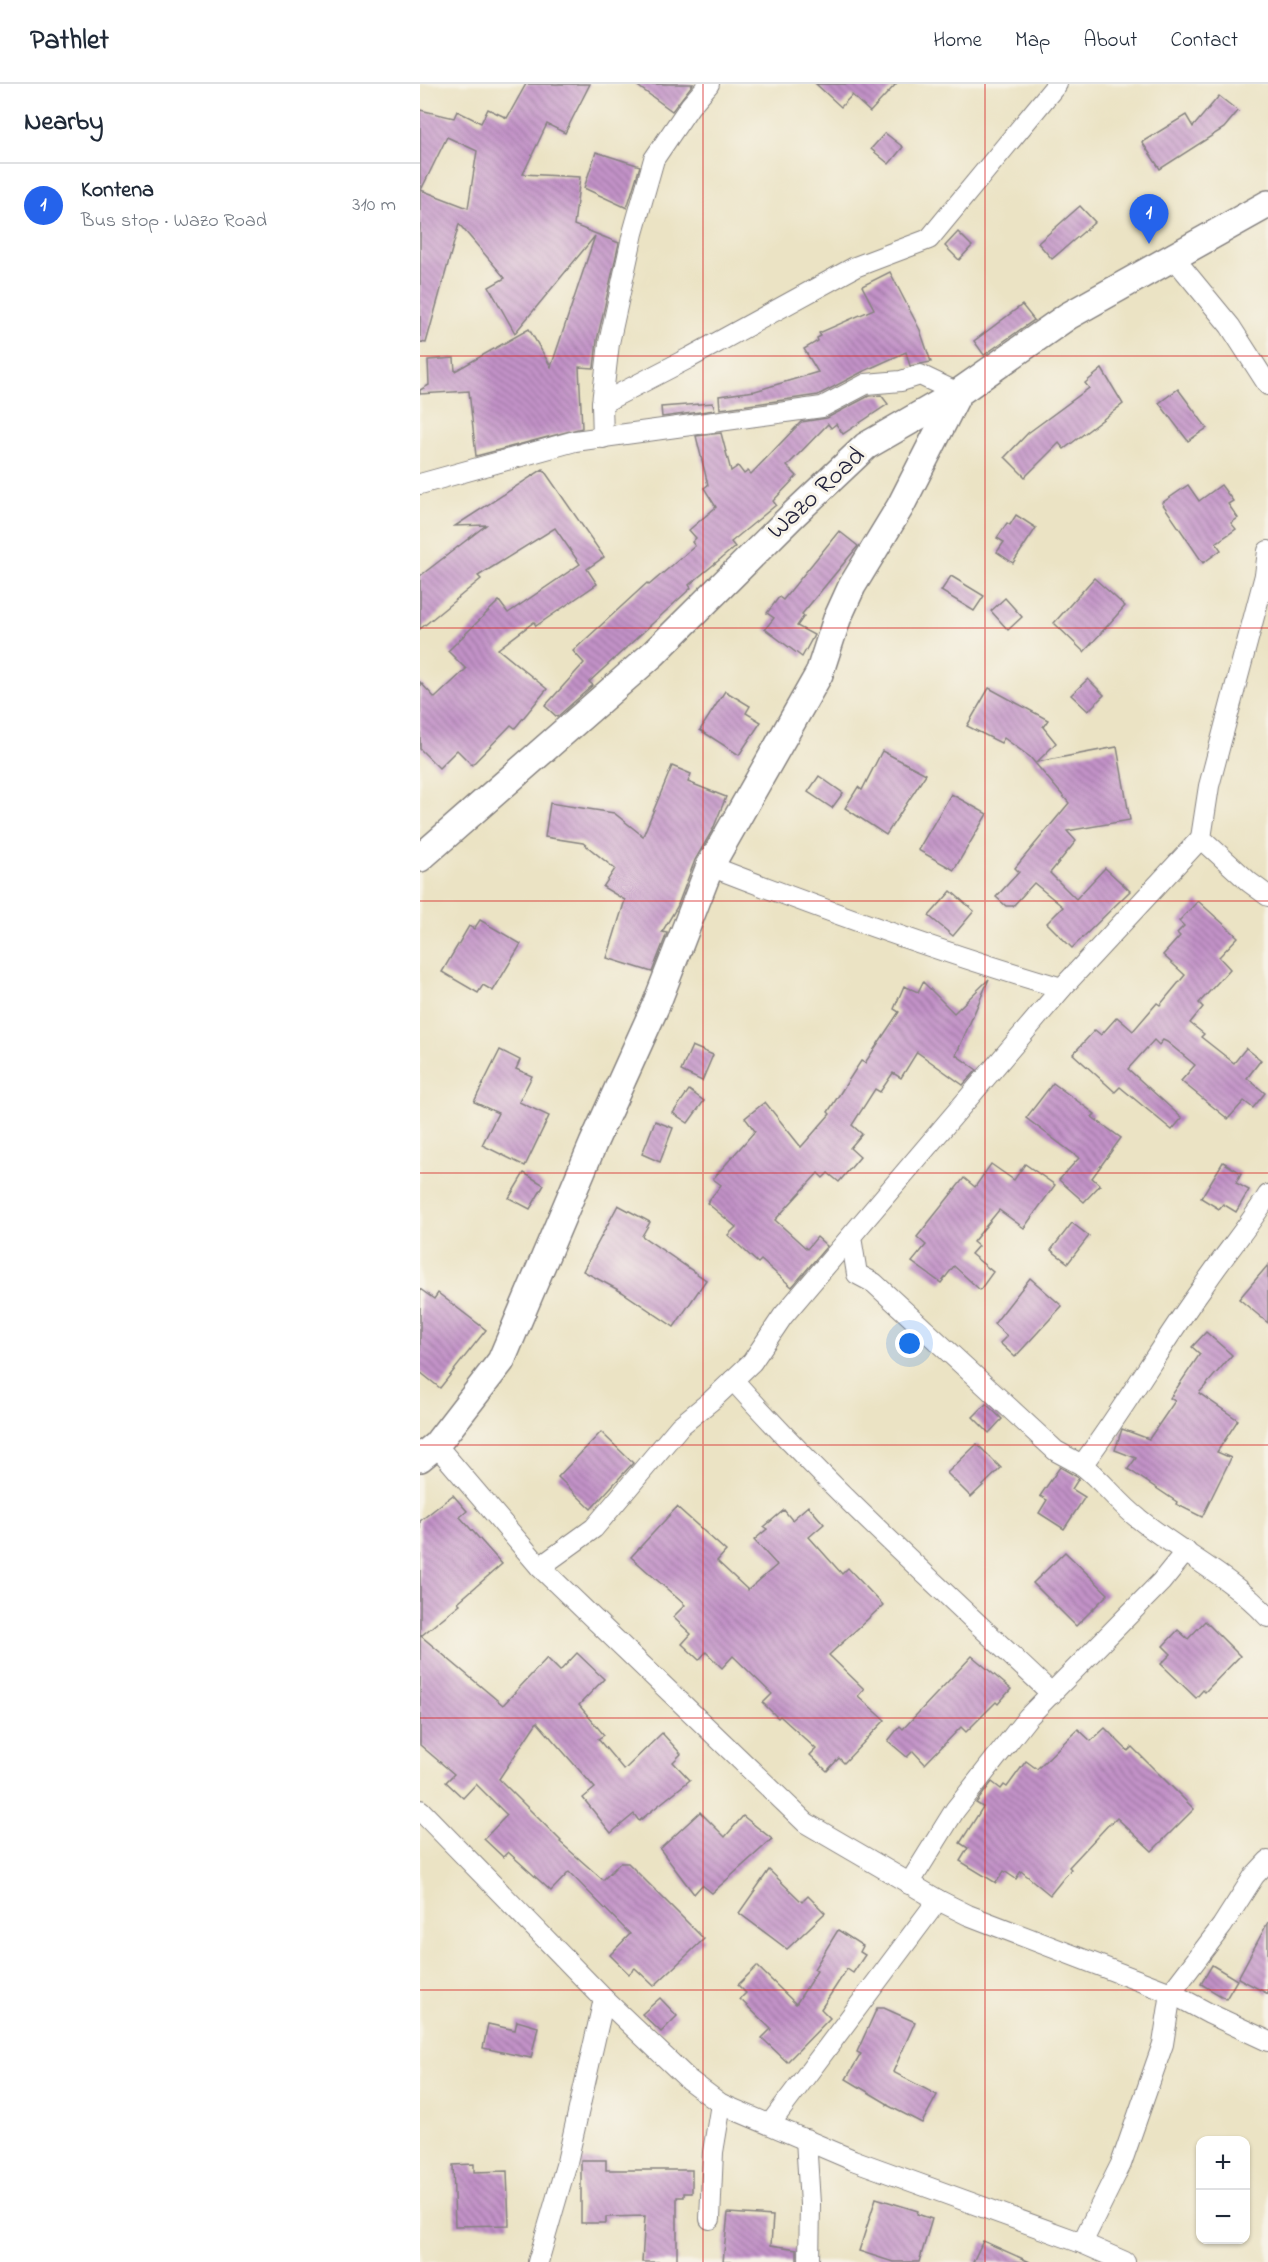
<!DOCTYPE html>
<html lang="en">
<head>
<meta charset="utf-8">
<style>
  :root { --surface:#fff; --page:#f6f6f7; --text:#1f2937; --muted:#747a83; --line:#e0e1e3; --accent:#2563eb }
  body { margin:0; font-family:"Indie Flower",sans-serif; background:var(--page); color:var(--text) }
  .controls { position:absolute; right:18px; bottom:18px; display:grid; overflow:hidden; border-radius:12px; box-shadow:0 2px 4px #0004 }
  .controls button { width:54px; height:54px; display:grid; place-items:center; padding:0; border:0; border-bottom:2px solid var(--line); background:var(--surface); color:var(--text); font:30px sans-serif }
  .you { position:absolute; left:490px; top:1260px; width:21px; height:21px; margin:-15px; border:4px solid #fff; border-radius:50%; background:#1a73e8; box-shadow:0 0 0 9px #1a73e833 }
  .badge { display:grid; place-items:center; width:39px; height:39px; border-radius:50%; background:var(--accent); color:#fff; font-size:20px; font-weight:700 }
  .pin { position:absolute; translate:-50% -50px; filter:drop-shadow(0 2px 3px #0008) }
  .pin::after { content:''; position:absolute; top:32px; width:21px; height:18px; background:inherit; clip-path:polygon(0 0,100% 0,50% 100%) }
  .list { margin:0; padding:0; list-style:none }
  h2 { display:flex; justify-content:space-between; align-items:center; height:78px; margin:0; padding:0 24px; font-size:26px }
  h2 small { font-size:20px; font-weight:400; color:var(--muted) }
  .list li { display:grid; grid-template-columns:39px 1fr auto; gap:18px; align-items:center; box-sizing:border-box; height:84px; padding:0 24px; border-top:2px solid var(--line) }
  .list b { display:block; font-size:22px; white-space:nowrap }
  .list p { margin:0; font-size:20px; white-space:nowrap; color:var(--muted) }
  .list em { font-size:20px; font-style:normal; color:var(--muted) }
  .map { position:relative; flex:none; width:848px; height:2178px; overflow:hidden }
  header { display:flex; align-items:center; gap:36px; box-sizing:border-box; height:84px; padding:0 30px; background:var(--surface); border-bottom:2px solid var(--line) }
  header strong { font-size:28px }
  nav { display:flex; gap:33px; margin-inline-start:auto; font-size:21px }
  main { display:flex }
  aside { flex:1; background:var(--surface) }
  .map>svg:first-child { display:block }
</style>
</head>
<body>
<header>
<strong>Pathlet</strong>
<nav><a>Home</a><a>Map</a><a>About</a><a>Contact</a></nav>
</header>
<main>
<aside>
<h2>Nearby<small></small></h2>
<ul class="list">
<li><span class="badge">1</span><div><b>Kontena</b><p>Bus stop · Wazo Road</p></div><em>310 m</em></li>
</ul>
</aside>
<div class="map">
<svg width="848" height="2178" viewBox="0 0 848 2178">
  <defs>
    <pattern id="building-back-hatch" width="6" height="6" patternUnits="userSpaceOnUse" patternTransform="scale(1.5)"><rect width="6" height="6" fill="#c292c7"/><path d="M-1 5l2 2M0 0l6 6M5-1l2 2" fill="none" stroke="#9d77a3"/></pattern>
  </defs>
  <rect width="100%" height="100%" fill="#f7f3e8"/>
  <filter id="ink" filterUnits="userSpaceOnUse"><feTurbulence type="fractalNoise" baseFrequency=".0167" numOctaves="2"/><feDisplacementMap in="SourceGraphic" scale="12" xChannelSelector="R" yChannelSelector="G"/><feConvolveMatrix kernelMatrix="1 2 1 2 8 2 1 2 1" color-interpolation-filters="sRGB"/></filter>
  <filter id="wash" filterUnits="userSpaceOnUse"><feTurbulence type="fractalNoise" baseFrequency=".008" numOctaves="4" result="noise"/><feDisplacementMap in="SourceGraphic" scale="24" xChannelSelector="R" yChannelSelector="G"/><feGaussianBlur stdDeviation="1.35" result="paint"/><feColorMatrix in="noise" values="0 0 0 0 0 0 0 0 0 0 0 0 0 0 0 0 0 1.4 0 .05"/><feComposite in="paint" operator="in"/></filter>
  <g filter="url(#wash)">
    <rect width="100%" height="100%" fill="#ebe3c4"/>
    <g id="blocks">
      <g fill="url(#building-back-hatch)" fill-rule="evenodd">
        <path d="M106,0H170L145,49L127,40L103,90L160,93L154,141L199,159L177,256L174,284L159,283L162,344L56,372L49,307L0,310V306L9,301L8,276L34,274L35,287L109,245L131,283L175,152L95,249L69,203L85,194L39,140L6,259L0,258V26L34,34L37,27L61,39L68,25L87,34ZM27,53L57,67L48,124L1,106Z"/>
        <polygon points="215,0 273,0 252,27"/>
        <polygon points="396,0 476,0 450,28 432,11 421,23"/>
        <polygon points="799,12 818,27 804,44 740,85 722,58 766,31 773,43"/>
        <polygon points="465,49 483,63 469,80 451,65"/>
        <polygon points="176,68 220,82 207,124 164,104"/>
        <polygon points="660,122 675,138 632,175 618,159"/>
        <polygon points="538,148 552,162 539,176 525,162"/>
        <polygon points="470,188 500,246 511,278 490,282 486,268 442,288 398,311 300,325 299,312 335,307 398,288 384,265 398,257 397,254 401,252 399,249 454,225 442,202"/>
        <polygon points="602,221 614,236 564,271 554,257"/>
        <polygon points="682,285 703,320 644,365 639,359 605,393 585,373 608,349 669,304 665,299"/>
        <polygon points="758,305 787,344 768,357 739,319"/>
        <polygon points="461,311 468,320 423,350 416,340 411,344 408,340 367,382 377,392 353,417 356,421 311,458 315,463 269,501 271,504 169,598 173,601 137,633 125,622 164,579 153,567 227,499 229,501 275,462 272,458 276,454 269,446 296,423 284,404 288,401 276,352 301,349 311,387 318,382 324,390 328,387 331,390 381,338 407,334 449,312"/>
        <polygon points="293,319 295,326 242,333 241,323"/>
        <polygon points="123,385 184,473 167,485 177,500 116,542 114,538 78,565 127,605 95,644 91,641 52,681 37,666 19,684 0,665 0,598 15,614 46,585 28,567 79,517 88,529 160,480 135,444 58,492 61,495 0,545 0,492 66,441 35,442"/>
        <polygon points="768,401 779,417 801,401 813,417 808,420 818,434 811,439 816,445 796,459 801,466 783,479 742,419"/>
        <polygon points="596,431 616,444 593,479 577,468 584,458 577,454 587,439 590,441"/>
        <polygon points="419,447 438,462 382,530 384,532 377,542 394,551 382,573 345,545 354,534 347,529 359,513 363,516"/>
        <polygon points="531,492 564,512 554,527 521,507"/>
        <polygon points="674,494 705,522 664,568 634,539"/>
        <polygon points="585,514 602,533 588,546 571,527"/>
        <polygon points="668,595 684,611 668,627 651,611"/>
        <polygon points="569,604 628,636 623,643 636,659 617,678 697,663 710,736 647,747 656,757 630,789 656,815 685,784 710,807 652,864 627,839 643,823 614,799 593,822 586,822 576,813 599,788 595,784 649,719 610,673 584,654 581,659 547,642"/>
        <polygon points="305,607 330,622 326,629 341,638 319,671 280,646"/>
        <polygon points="462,667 506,690 466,751 425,724 438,703 442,706"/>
        <polygon points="252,682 271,690 268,698 306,713 293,745 275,776 257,823 242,848 247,849 232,888 187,874 205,816 183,803 195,785 163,759 125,753 130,719 194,729 223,752"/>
        <polygon points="399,692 423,709 412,724 388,708"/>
        <polygon points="531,710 567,730 534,786 498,766"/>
        <polygon points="531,807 554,827 533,852 509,832"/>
        <polygon points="778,817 818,853 799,873 810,885 779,919 783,923 770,939 784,950 781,953 814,979 826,964 841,976 827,994 845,1009 833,1024 824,1017 808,1035 761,997 775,981 747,958 743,956 739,961 734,956 708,985 762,1034 752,1046 700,1003 695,1008 653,970 675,946 681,951 697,933 713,947 737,919 740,921 765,891 743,871 760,852 757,849 764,842 759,837"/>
        <polygon points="60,836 101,860 73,907 63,901 58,909 22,888 49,842 54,845"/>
        <polygon points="569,895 536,971 557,986 543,1001 497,968 481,994 473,989 460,1008 455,1005 432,1041 442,1050 430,1064 440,1073 419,1098 408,1089 403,1094 398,1089 355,1136 387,1165 397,1153 407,1162 372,1203 341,1176 338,1179 308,1151 316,1143 287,1119 301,1101 293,1095 335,1047 325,1034 345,1018 381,1063 410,1030 408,1028 441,977 445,979 479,928 474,925 484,902 498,908 503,898 534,929"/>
        <polygon points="272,962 293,971 282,997 261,987"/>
        <polygon points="80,966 100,976 96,985 112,992 99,1018 129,1032 105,1082 62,1061 78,1029 54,1018"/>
        <polygon points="633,999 675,1030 672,1033 701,1054 672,1094 680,1101 664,1118 639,1096 659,1074 606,1034"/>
        <polygon points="269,1006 284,1017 268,1039 253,1029"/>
        <polygon points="235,1037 253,1044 240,1078 222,1070"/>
        <polygon points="803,1078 821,1089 816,1099 829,1106 816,1128 803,1120 799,1125 781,1114"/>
        <polygon points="571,1080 594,1096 605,1080 635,1101 604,1144 579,1126 553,1158 558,1162 551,1170 573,1188 560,1206 534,1182 521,1199 492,1178 506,1161 497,1153 544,1094 555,1103"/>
        <polygon points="104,1089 124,1101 110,1125 89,1114"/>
        <polygon points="198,1121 230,1138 222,1152 286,1196 254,1243 202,1208 163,1187"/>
        <polygon points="652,1139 669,1152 648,1179 631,1166"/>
        <polygon points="848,1181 848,1239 819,1215"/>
        <polygon points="610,1194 642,1222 595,1273 580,1259 587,1252 574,1240"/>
        <polygon points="0,1205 14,1215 18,1209 66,1246 20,1304 0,1288"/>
        <polygon points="786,1248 812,1271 779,1309 818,1336 797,1368 811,1374 782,1433 756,1420 757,1418 708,1385 716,1374 695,1366 702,1345 729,1355 755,1317 750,1314 780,1270 772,1263"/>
        <polygon points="566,1320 582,1335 569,1349 553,1333"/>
        <polygon points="181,1348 213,1379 171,1425 138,1393"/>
        <polygon points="557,1360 581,1384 551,1413 527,1389"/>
        <polygon points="640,1383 659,1394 652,1405 665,1413 644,1445 619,1429 627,1416 620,1412"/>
        <polygon points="33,1411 47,1427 40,1433 82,1480 38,1518 40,1520 1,1552 83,1621 127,1574 140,1587 157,1569 184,1595 159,1621 184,1651 178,1655 204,1686 242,1649 261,1670 253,1678 270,1696 219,1737 214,1730 191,1749 163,1714 175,1704 117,1638 79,1695 141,1757 140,1758 183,1796 200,1779 208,1779 284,1855 234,1902 215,1884 209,1890 190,1871 210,1850 149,1788 131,1807 88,1768 83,1773 64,1755 87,1731 56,1700 43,1714 26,1698 34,1690 0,1661 0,1437"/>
        <polygon points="388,1422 404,1440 389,1453 422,1490 428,1484 463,1521 409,1571 444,1605 438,1612 465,1636 424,1679 419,1674 407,1687 390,1671 396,1665 360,1632 358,1634 343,1619 352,1610 313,1572 302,1584 286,1568 279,1576 262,1560 271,1550 253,1533 265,1521 211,1473 257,1423 306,1467 297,1477 328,1506 357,1481 334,1456 347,1445 344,1443 364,1426 372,1436"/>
        <polygon points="645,1468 688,1510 656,1542 613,1499"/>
        <polygon points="785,1537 820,1572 785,1608 783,1606 776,1614 741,1580 751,1570 743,1562 758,1546 768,1555"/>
        <polygon points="552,1572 591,1605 578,1620 576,1618 546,1648 541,1643 505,1680 493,1667 487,1673 468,1657 480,1642 483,1645"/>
        <polygon points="685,1644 708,1667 712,1663 774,1725 732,1767 697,1734 692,1739 691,1738 649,1783 651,1785 630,1811 601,1787 596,1795 584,1787 576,1799 540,1777 548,1764 540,1759 563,1723 556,1719 572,1698 581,1705 584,1701 587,1703 606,1677 617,1685 658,1645 671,1657"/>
        <polygon points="280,1728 305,1753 323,1732 352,1755 292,1809 282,1801 274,1810 240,1765"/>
        <polygon points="349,1786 382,1818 388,1812 405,1829 367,1865 319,1829"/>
        <polygon points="848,1838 848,1910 818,1894"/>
        <polygon points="418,1846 443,1862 440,1868 445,1871 433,1889 427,1885 401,1925 410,1934 367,1978 342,1954 351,1945 320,1915 326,1909 318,1901 337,1882 376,1920 397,1887 394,1885"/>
        <polygon points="792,1881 817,1896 806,1915 781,1900"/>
        <polygon points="240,1914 257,1932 241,1948 222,1930"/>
        <polygon points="457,1924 464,1924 495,1938 473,1988 517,2011 502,2039 467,2021 468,2020 426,1995 441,1970 437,1968"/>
        <polygon points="97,1937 118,1943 111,1974 63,1964 68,1940 95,1946"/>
        <polygon points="161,2076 186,2076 186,2086 272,2086 272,2109 264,2109 264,2113 257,2113 257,2178 222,2178 225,2132 186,2133 186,2139 161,2139"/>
        <polygon points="54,2080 54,2088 87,2087 89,2141 35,2142 33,2081"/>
        <polygon points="456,2114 498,2127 497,2130 512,2135 499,2178 473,2178 439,2167"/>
        <polygon points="308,2129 353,2132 351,2161 377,2165 377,2178 303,2178"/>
        <polygon points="563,2157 610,2178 553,2178"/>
      </g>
    </g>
  </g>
  <g filter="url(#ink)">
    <use href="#blocks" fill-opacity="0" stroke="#868280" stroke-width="1.5"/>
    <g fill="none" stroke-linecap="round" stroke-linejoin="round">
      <g stroke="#868280" stroke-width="22">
        <g id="street">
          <polyline points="754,174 810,242 848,301"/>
          <polyline points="182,319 269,274 435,183 509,155 637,0"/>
          <polyline points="183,354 182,319 189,259 213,149 234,75 270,22 289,0"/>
          <polyline points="0,400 155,357 402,323 446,300 481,297 500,291 538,309"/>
          <polyline points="848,467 845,491 789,702 781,754 829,798 848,812"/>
          <path d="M290,782C406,827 522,869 642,904"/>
          <path d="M431,1153L437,1190L454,1199L636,1367L662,1381C705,1324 740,1262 782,1204C803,1172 828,1144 848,1111"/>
          <path d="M313,1296C412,1407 524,1507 632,1610"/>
          <polyline points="16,1361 120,1483 386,1739 518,1816 548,1831 751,1909 790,1930 848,1957"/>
          <path d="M662,1381C683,1397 698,1419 719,1435C761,1469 811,1492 848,1533"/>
          <polyline points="120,1483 174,1444 260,1342 292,1316 332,1278 363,1232 642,904 781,754"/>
          <polyline points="0,1726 184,1915 269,1996 301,2020 433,2076 662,2159 705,2178"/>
          <polyline points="489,1800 535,1726 608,1633 741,1498 766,1467"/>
          <polyline points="350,2040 518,1816"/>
          <polyline points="386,2055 390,2120 389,2178"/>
          <polyline points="290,2135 293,2068 301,2020"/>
          <polyline points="662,2159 701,2080 743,1960 751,1909 802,1842 834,1792 848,1777"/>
          <polyline points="118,2178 147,2078 184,1915"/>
        </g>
      </g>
      <g stroke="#868280" stroke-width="30">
        <g id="secondary">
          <polyline points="0,774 233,570 374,430 446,362 538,309 648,232 848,120"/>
          <polyline points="0,1374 16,1361 81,1277 173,1060 236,921 290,782 399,590 417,535 432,502 480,423 538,309"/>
        </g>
      </g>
      <use href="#street" stroke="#fff" stroke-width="20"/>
      <use href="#secondary" stroke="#fff" stroke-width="27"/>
    </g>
  </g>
  <path fill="none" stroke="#d62828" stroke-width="1.5" stroke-opacity="0.55" d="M283,0V2178M565,0V2178M0,272H848M0,544H848M0,817H848M0,1089H848M0,1361H848M0,1634H848M0,1906H848"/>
  <g text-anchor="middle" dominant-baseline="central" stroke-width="6" stroke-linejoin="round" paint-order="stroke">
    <g font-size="26" fill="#22223b" stroke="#f7f3e8">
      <text transform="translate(397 410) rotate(-43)">Wazo Road</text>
    </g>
  </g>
</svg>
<div class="controls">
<button>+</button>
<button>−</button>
</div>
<div class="you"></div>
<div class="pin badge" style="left:729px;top:160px">1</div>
</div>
</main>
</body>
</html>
